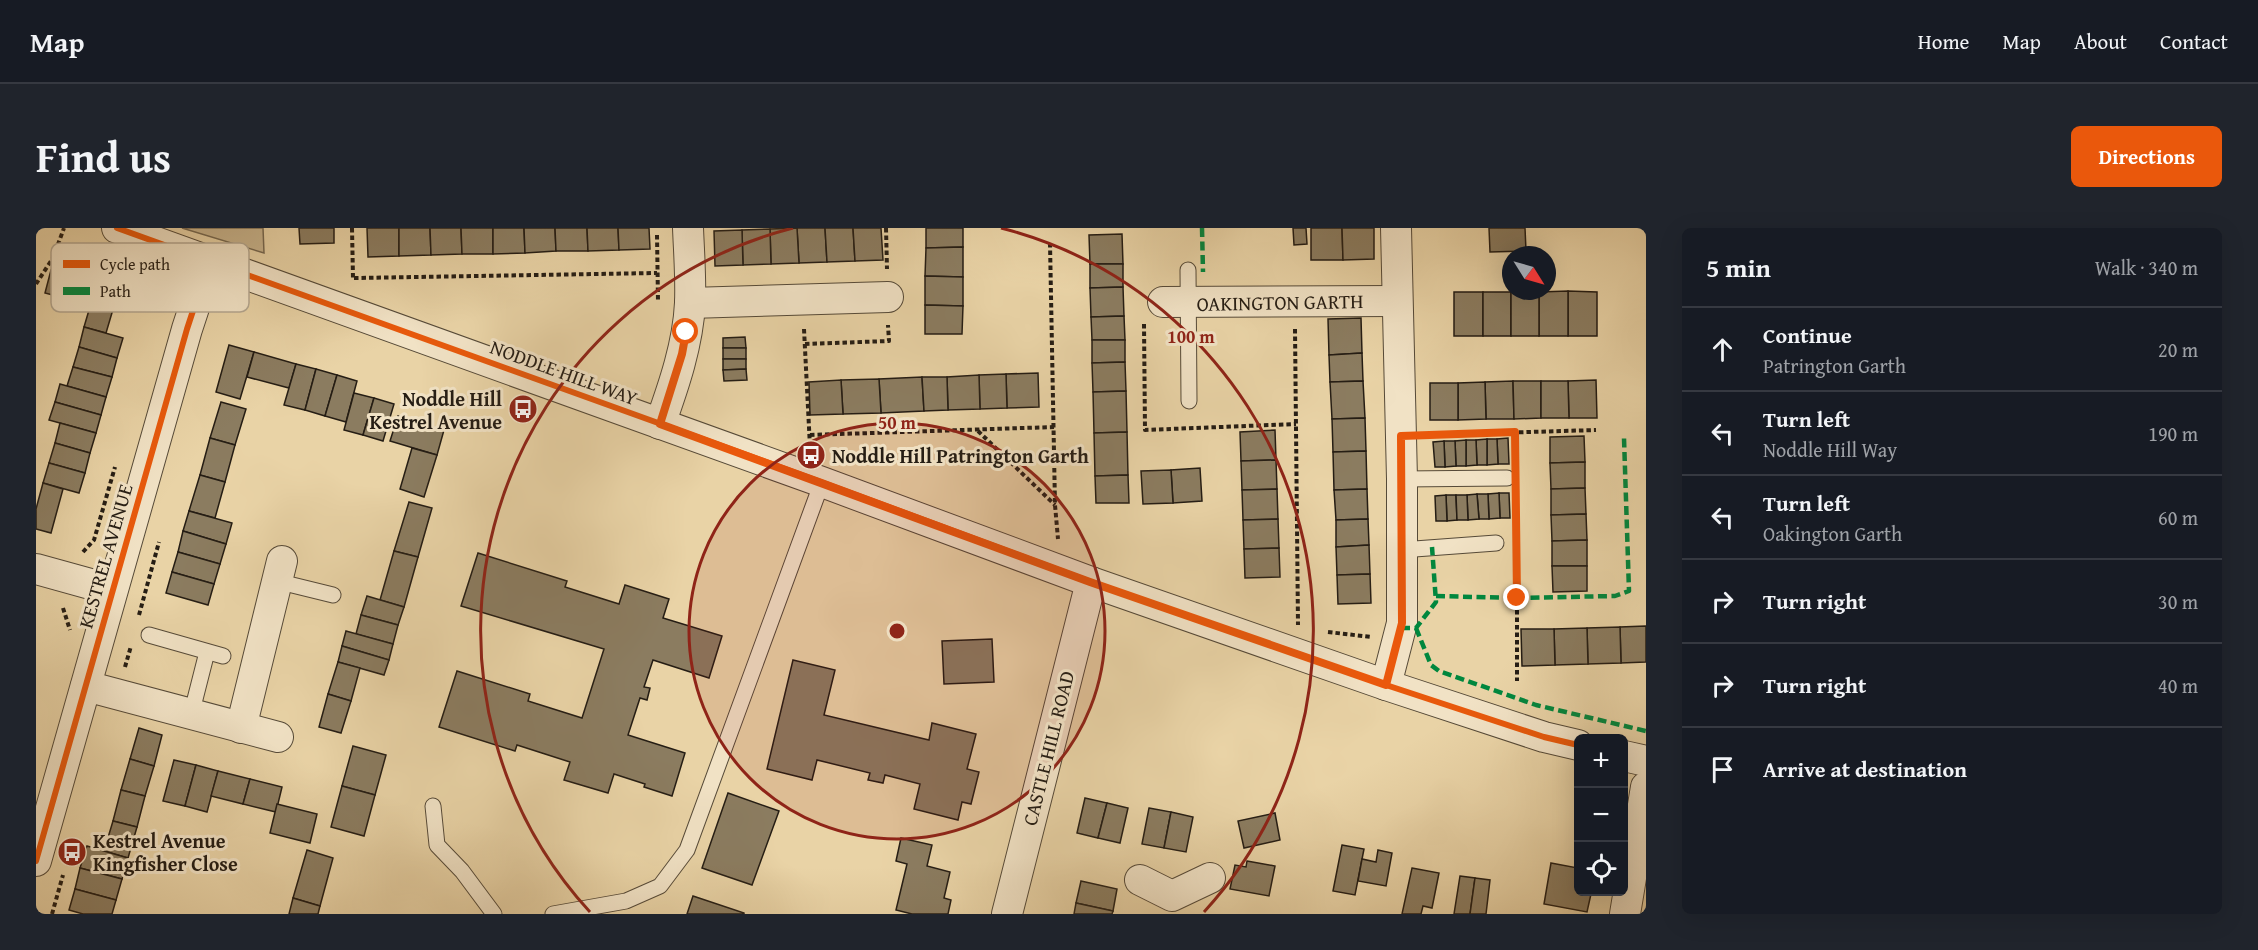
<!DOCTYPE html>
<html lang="en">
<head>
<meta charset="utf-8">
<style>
  :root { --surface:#171b24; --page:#20242c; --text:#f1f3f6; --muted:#9ea1a6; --line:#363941; --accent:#ea580c }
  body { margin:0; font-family:"Gentium Book Plus",serif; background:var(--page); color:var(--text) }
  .controls { position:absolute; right:18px; bottom:18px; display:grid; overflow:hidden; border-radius:9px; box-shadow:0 6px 24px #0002 }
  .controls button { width:54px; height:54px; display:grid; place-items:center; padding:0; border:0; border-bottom:2px solid var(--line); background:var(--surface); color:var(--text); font:30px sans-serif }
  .compass { position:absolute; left:1466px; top:18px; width:54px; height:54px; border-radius:50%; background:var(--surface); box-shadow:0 6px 24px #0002; rotate:127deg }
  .stop { position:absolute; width:18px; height:18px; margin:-14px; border:4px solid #ea580c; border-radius:50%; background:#fff }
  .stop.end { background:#ea580c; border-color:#fff; box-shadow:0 2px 6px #0008 }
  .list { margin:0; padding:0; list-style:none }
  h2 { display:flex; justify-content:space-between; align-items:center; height:78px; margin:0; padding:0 24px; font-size:26px }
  h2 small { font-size:20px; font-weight:400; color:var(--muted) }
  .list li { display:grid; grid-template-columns:39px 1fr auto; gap:18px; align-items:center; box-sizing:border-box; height:84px; padding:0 24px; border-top:2px solid var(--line) }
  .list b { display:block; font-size:22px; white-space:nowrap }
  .list p { margin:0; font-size:20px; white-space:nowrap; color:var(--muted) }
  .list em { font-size:20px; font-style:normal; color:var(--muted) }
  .icon { flex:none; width:33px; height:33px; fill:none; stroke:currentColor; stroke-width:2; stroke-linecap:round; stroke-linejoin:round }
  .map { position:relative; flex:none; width:1610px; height:686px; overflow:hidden; border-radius:9px }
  header { display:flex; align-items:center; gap:36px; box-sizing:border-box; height:84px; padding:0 30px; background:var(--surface); border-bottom:2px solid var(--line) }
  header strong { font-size:28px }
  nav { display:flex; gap:33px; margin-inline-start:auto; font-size:21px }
  .intro { display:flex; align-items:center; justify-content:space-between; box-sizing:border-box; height:144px; padding:0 36px }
  h1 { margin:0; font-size:42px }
  .button { padding:15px 27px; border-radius:9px; background:var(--accent); color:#fff; font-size:21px; font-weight:700 }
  main { display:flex; gap:36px; padding:0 36px }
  aside { flex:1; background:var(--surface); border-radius:9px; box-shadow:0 6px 24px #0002 }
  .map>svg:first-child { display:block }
</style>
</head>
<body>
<header>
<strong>Map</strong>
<nav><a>Home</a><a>Map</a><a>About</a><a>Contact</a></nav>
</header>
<div class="intro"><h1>Find us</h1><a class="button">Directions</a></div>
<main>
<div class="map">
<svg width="1610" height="686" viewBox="0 0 1610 686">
  <rect width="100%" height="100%" fill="#e9d3a6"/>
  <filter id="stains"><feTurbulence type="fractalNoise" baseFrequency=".00333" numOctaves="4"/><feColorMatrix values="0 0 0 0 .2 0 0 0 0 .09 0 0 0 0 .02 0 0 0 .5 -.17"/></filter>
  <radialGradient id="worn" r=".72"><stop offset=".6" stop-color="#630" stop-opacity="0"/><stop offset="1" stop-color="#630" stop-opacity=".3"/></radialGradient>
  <polygon fill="#c8b48d" stroke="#766850" stroke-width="1.5" points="146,0 227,0 228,25"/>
  <g fill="#8b7c60" stroke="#251d14" stroke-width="1.5">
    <polygon points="263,0 298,0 298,15 264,16"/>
    <polygon points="331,0 363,0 363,28 332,29"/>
    <polygon points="363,0 394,0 395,27 363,28"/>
    <polygon points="394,0 425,0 426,26 395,27"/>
    <polygon points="425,0 457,0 457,26 426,26"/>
    <polygon points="457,0 488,0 489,25 457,26"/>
    <polygon points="488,0 519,0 520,23 489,25"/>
    <polygon points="519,0 551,0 552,23 520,23"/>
    <polygon points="551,0 582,0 583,22 552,23"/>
    <polygon points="582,0 613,0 614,21 583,22"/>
    <polygon points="761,0 789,0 791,34 763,35"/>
    <polygon points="761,0 763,35 735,36 734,1"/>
    <polygon points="789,0 817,0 819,33 791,34"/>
    <polygon points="817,0 845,0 847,32 819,33"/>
    <polygon points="890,0 927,0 927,19 890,20"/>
    <polygon points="1257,0 1270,0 1271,16 1258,17"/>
    <polygon points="1275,0 1306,0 1307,32 1275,32"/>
    <polygon points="1306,0 1338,0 1338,31 1307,32"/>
    <polygon points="1453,0 1489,0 1490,23 1454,24"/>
    <polygon points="734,1 735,36 707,37 706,2"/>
    <polygon points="706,2 707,37 679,38 678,3"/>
    <polygon points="1086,6 1087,36 1054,36 1053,7"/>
    <polygon points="927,19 927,49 889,48 890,20"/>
    <polygon points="1054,36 1087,36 1087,59 1054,60"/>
    <polygon points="15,42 61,55 55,77 9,65"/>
    <polygon points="889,48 927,49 927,78 889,77"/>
    <polygon points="61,55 83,61 70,105 48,99"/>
    <polygon points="1087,59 1088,88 1055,89 1054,60"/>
    <polygon points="1532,63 1561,64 1561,108 1532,108"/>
    <polygon points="1532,63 1532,108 1503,108 1503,64"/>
    <rect x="1418" y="64" width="29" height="44"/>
    <rect x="1447" y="64" width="28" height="44"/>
    <rect x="1475" y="64" width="28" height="44"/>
    <polygon points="889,77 927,78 926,106 889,106"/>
    <polygon points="1088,88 1089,112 1056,112 1055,89"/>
    <polygon points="1325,90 1326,125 1293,127 1292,91"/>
    <polygon points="48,99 87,110 81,130 43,119"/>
    <polygon points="709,109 710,120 687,120 687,110"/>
    <polygon points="1056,112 1089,112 1089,134 1056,135"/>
    <polygon points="193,117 218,124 204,171 180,164"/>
    <polygon points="43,119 81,130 76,149 37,139"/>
    <rect x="687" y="120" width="23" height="11"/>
    <polygon points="218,124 260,136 253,160 211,149"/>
    <polygon points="1326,125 1327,153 1294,154 1293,127"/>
    <polygon points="687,131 710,131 710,141 687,142"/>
    <polygon points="1089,134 1090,163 1057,164 1056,135"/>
    <polygon points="260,136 280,141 269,182 248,177"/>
    <polygon points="37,139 76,149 70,169 31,158"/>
    <polygon points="280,141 301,147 289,188 269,182"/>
    <polygon points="710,141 711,152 688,153 687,142"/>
    <polygon points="1002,145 1003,179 971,180 970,146"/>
    <polygon points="970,146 971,180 944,181 943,147"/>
    <polygon points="301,147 321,153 310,194 289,188"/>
    <polygon points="943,147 944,181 912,182 911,149"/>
    <polygon points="886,149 888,183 845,185 843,151"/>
    <polygon points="886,149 911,149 912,182 888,183"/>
    <polygon points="843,151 845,185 807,186 805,152"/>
    <polygon points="805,152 807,186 774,187 773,154"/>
    <polygon points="1560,152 1561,190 1533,190 1532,153"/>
    <polygon points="1327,153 1329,190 1296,191 1294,154"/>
    <polygon points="1477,153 1478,191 1450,191 1449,154"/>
    <polygon points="1477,153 1505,153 1505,190 1478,191"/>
    <polygon points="1505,153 1532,153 1533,190 1505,190"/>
    <polygon points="1449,154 1450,191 1422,192 1422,155"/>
    <rect x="1394" y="155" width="28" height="37"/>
    <polygon points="24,156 70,169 65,187 19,174"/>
    <polygon points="1090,163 1091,204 1058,205 1057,164"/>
    <polygon points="318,165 338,170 327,207 308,202"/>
    <polygon points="338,170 358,176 347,213 327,207"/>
    <polygon points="19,174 65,187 60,205 13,192"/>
    <polygon points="185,174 210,181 199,217 174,210"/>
    <polygon points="362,188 408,202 401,227 354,213"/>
    <polygon points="1329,190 1330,223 1297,224 1296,191"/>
    <polygon points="24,195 60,205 54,225 19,215"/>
    <polygon points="1239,202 1240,232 1205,233 1204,204"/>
    <polygon points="1091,204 1092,247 1059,248 1058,205"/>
    <polygon points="1548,208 1549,234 1514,235 1514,209"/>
    <polygon points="174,210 199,217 189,254 164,247"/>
    <polygon points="1472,210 1473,236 1462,236 1461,211"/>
    <polygon points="1451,211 1461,211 1462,236 1451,237"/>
    <polygon points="1451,211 1451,237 1441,237 1440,212"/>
    <polygon points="1430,212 1440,212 1441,237 1430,238"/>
    <polygon points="1430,212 1430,238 1420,238 1419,213"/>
    <polygon points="1408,213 1419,213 1420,238 1409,239"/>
    <polygon points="1408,213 1409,239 1399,239 1397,214"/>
    <polygon points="19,215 54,225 49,245 13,235"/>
    <polygon points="376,220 401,227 388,269 364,261"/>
    <polygon points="1330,223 1331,261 1298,262 1297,224"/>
    <polygon points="1240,232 1241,261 1206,262 1205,233"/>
    <polygon points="1549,234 1549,260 1515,261 1514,235"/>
    <polygon points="13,235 49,245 43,265 7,255"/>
    <polygon points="1164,240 1166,273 1137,275 1135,242"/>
    <polygon points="1135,242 1137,275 1107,276 1105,243"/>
    <polygon points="164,247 189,254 179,290 153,283"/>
    <polygon points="1092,247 1093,275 1060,275 1059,248"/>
    <polygon points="7,255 27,261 15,305 0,301 0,281"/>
    <polygon points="1549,260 1550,286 1515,287 1515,261"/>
    <polygon points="1241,261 1242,291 1207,292 1206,262"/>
    <polygon points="1331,261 1332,291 1300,292 1298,262"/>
    <polygon points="1463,265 1473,265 1474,290 1464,290"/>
    <polygon points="1463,265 1464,290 1453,291 1452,266"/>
    <polygon points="1441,266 1452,266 1453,291 1443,291"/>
    <polygon points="1441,266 1443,291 1432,292 1431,267"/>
    <polygon points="1410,267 1420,267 1421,292 1411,293"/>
    <polygon points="1410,267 1411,293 1400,293 1399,268"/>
    <polygon points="1420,267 1431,267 1432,292 1421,292"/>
    <polygon points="373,274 396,280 382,329 358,323"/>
    <polygon points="153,283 196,295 190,316 147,303"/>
    <polygon points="1550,286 1551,312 1516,313 1515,287"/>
    <polygon points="1242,291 1243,320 1208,321 1207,292"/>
    <polygon points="1332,291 1333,317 1300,319 1300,292"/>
    <polygon points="147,303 190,316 184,336 142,324"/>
    <polygon points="1551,312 1551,338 1516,338 1516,313"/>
    <polygon points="1333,317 1334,346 1301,347 1300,319"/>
    <polygon points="1243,320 1244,349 1209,350 1208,321"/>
    <polygon points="358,323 382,329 368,379 344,372"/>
    <polygon points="142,324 184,336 178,356 136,344"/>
    <polygon points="442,325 531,353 529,359 583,376 589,357 633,371 627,390 686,408 673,450 617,432 608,459 614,460 611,472 604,470 592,507 649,525 636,568 608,559 609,556 578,546 572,565 528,552 534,534 481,517 479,523 403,499 421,443 494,466 492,473 546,490 568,421 425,378"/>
    <polygon points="1516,338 1551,338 1551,363 1517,364"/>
    <polygon points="136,344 178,356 172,377 130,365"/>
    <polygon points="1334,346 1335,375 1302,376 1301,347"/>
    <polygon points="331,368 368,379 362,397 325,387"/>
    <polygon points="325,387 362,397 357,416 320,406"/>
    <polygon points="1610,398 1610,434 1585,435 1584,399"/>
    <polygon points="1584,399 1585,435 1552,436 1551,400"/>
    <polygon points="1551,400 1552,436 1519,437 1518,401"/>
    <polygon points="1485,401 1518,401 1519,437 1486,438"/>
    <polygon points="310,403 357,416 353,432 306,418"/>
    <polygon points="956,411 958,454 908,456 906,413"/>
    <polygon points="306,418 353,432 348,447 302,434"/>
    <polygon points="757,432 799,442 788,487 893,512 896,495 940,506 931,541 943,544 935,576 926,574 922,592 878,581 884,556 849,547 847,555 832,552 834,545 781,532 776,552 731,541"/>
    <polygon points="302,434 324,440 315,473 292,466"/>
    <polygon points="292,466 315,473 305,505 283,499"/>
    <polygon points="103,500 126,507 118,538 94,531"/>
    <polygon points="317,518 350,527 339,567 306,558"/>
    <polygon points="94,531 118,538 109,568 85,562"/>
    <polygon points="138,532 160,537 149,578 127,573"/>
    <polygon points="160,537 182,543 171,584 149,578"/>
    <polygon points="182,543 214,551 207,576 175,568"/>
    <polygon points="214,551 246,559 240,584 207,576"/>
    <polygon points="306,558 339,567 328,608 295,599"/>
    <polygon points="85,562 109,568 101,599 77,593"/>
    <polygon points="692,565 743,583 716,657 666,640"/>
    <polygon points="1049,570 1071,575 1062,610 1041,605"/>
    <polygon points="1071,575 1092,580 1084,615 1062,610"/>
    <polygon points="241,576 281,586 274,615 234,605"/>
    <polygon points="1113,580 1135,584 1128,620 1106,616"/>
    <polygon points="1135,584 1157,589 1150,624 1128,620"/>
    <polygon points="1239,585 1244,612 1208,620 1202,593"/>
    <polygon points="77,593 101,599 92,630 68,623"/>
    <polygon points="865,610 896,617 891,638 914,644 908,670 915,672 912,686 876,686 860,682 871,636 860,633"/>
    <polygon points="1306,617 1328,621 1319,667 1297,663"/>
    <polygon points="51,618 92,630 86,651 44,640"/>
    <polygon points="271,622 297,630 284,678 257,670"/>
    <polygon points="1342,622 1356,625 1350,658 1322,653 1326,631 1340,634"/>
    <polygon points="1211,633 1239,638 1233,668 1194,661 1199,637 1210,639"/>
    <polygon points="1515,635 1542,640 1542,664 1560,664 1560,667 1555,666 1551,684 1508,676"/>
    <polygon points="44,640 86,651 80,672 39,661"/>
    <polygon points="1376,640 1403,645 1396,680 1387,678 1385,686 1366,686"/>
    <polygon points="1424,648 1439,650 1434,686 1418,686"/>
    <polygon points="1439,650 1454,652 1450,686 1434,686"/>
    <polygon points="1045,653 1081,661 1077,683 1040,675"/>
    <polygon points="39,661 80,672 76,686 47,686 33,682"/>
    <polygon points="657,668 708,685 708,686 651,686"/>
    <polygon points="257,670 284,678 282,686 253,686"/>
    <polygon points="1040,675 1077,683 1076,686 1038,686"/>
  </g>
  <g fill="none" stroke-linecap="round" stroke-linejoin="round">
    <g stroke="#564a38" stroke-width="17">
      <g id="service">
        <polyline points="1152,42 1153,173"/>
        <polyline points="1366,251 1471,250"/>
        <polyline points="1365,322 1460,315"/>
        <polyline points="240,353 297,367"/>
        <polyline points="113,407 187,428"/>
        <polyline points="155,487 171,424"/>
        <polyline points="397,578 401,617 426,643 458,686"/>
        <polyline points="517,686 590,673 624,658 651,622 786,254"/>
      </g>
    </g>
    <g stroke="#564a38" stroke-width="32">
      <g id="minor">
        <polyline points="81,0 786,254 1055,354 1350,457 1508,509 1542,517"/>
        <polyline points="1127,74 1361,73"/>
        <polyline points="654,75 852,69"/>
        <path d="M624,196C638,157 652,116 654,75C655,50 653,25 652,0"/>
        <polyline points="0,341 76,362"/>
        <polyline points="1350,457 1366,395 1366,251 1360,0"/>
        <polyline points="50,458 242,509"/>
        <polyline points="205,500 246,333"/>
        <polyline points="1588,528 1610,533"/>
        <polyline points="0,633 151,101 173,34"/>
        <polyline points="1104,652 1136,668 1174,650"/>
        <polyline points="971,686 1055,354"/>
        <polyline points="1589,686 1610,559"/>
      </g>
    </g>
    <g stroke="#251d14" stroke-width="4" stroke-dasharray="4.5 3" stroke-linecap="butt">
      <polyline points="316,0 317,50"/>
      <polyline points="850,0 851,41"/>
      <polyline points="621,7 622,73"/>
      <polyline points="1014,15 1019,277 1022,311"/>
      <polyline points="318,50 621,45"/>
      <polyline points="0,56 17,30 28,0"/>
      <polyline points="1108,96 1109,202 1260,196"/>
      <polyline points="768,101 774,219"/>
      <polyline points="1259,101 1262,397"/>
      <polyline points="769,116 853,113 852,97"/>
      <polyline points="942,203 1019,277"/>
      <polyline points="1479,204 1479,230"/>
      <polyline points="774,207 1018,199"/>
      <polyline points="1393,207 1560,202"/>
      <polyline points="1480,268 1481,308"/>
      <polyline points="1481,322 1481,453"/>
      <polyline points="47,324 58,312 79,239"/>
      <polyline points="27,380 34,402"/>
      <polyline points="103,387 123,314"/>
      <polyline points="1292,404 1335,409"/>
      <polyline points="89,439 95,418"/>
      <polyline points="16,686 27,647"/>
    </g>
    <use href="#service" stroke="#f1e2c5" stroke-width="15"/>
    <use href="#minor" stroke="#f1e2c5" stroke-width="30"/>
    <g stroke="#00873e" stroke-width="4.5" stroke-dasharray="9 4.5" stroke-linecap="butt">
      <polyline points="1166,0 1167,44"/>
      <polyline points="1400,368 1481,370 1579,368 1593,363 1588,210"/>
      <polyline points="1365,400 1380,400 1400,374 1396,319"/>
      <polyline points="1380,400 1395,437 1403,443 1500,477 1610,503"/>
    </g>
    <g stroke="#f1e2c5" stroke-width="10">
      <g id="cycleway">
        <polyline points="81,0 786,254 1055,354 1350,457 1508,509 1542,517"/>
        <polyline points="0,633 151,101 173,34"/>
      </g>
    </g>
    <use href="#cycleway" stroke="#e8590c" stroke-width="6"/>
  </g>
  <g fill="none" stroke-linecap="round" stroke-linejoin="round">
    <polyline stroke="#ea580c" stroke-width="8" points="650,104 646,126 624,196 1054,354 1350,457 1366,395 1365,208 1479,204 1481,370"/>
  </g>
  <circle cx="861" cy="403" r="208" fill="#8f2418" fill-opacity=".12"/>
  <g fill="none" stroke="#8f2418" stroke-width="3">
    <circle cx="861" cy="403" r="208"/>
    <path d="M554 684A416 416 0 0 1 757 0M965 0A416 416 0 0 1 1168 684"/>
  </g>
  <defs>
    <g id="bus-disc" transform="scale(1.5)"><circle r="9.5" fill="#8f2418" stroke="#f1e2c5"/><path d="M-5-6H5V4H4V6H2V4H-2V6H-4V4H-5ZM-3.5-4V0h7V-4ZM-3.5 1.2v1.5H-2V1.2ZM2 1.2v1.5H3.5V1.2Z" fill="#fff"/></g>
  </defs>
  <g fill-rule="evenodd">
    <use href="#bus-disc" x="487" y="181"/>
    <use href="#bus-disc" x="775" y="227"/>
    <use href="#bus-disc" x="36" y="624"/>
  </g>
  <g text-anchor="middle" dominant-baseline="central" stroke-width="6" stroke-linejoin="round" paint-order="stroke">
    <g font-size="20" fill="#251d14" stroke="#f1e2c5">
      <text transform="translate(1244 74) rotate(-1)">OAKINGTON GARTH</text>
      <text transform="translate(528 144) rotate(20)">NODDLE HILL WAY</text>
      <text transform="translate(69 328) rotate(-74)">KESTREL AVENUE</text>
      <text transform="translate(1012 520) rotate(-76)">CASTLE HILL ROAD</text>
    </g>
    <g font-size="20" font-weight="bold" fill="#251d14" stroke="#f1e2c5" text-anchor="start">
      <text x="466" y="170" text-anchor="end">Noddle Hill<tspan x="466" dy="23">Kestrel Avenue</tspan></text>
      <text x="796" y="227">Noddle Hill Patrington Garth</text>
      <text x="57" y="612">Kestrel Avenue<tspan x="57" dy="23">Kingfisher Close</tspan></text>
    </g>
  </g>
  <rect x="15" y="15" width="198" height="69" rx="9" fill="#f1e2c5" stroke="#b4a790" stroke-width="1.5"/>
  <rect x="27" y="32" width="27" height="8" fill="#e8590c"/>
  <rect x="27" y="59" width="27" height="8" fill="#00873e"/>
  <g font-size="16" fill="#251d14">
    <text x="64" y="42">Cycle path</text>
    <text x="64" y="69">Path</text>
  </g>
  <circle cx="861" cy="403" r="9" fill="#8f2418" stroke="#f1e2c5" stroke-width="3"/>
  <g font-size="18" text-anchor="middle" font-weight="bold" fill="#8f2418" stroke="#f1e2c5" stroke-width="6" stroke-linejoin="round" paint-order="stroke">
    <text x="1155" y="115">100 m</text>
    <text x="861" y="201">50 m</text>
  </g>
  <rect width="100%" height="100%" filter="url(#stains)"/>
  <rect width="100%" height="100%" fill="url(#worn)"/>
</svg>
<div class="controls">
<button>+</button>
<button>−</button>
<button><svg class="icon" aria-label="locate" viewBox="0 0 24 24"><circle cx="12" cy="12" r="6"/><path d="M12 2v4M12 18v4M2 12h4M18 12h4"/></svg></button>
</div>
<svg class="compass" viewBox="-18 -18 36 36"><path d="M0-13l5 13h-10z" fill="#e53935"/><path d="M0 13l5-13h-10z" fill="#9ea1a6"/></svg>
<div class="stop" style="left:650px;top:104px"></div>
<div class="stop end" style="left:1481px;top:370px"></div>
</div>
<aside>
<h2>5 min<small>Walk · 340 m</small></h2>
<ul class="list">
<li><svg class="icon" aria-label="ahead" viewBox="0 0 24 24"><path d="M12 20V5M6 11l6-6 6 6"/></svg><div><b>Continue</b><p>Patrington Garth</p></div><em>20 m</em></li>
<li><svg class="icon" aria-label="left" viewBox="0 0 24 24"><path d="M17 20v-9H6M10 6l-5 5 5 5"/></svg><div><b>Turn left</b><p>Noddle Hill Way</p></div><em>190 m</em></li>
<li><svg class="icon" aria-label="left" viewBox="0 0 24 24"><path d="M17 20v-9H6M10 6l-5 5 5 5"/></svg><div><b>Turn left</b><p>Oakington Garth</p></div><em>60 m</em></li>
<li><svg class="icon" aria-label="right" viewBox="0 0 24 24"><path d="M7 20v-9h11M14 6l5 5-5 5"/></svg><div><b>Turn right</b></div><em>30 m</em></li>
<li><svg class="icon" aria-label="right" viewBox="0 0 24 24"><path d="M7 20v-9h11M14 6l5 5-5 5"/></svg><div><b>Turn right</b></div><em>40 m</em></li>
<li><svg class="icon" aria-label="arrive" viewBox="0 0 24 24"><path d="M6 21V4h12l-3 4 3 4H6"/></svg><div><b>Arrive at destination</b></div></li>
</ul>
</aside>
</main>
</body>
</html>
